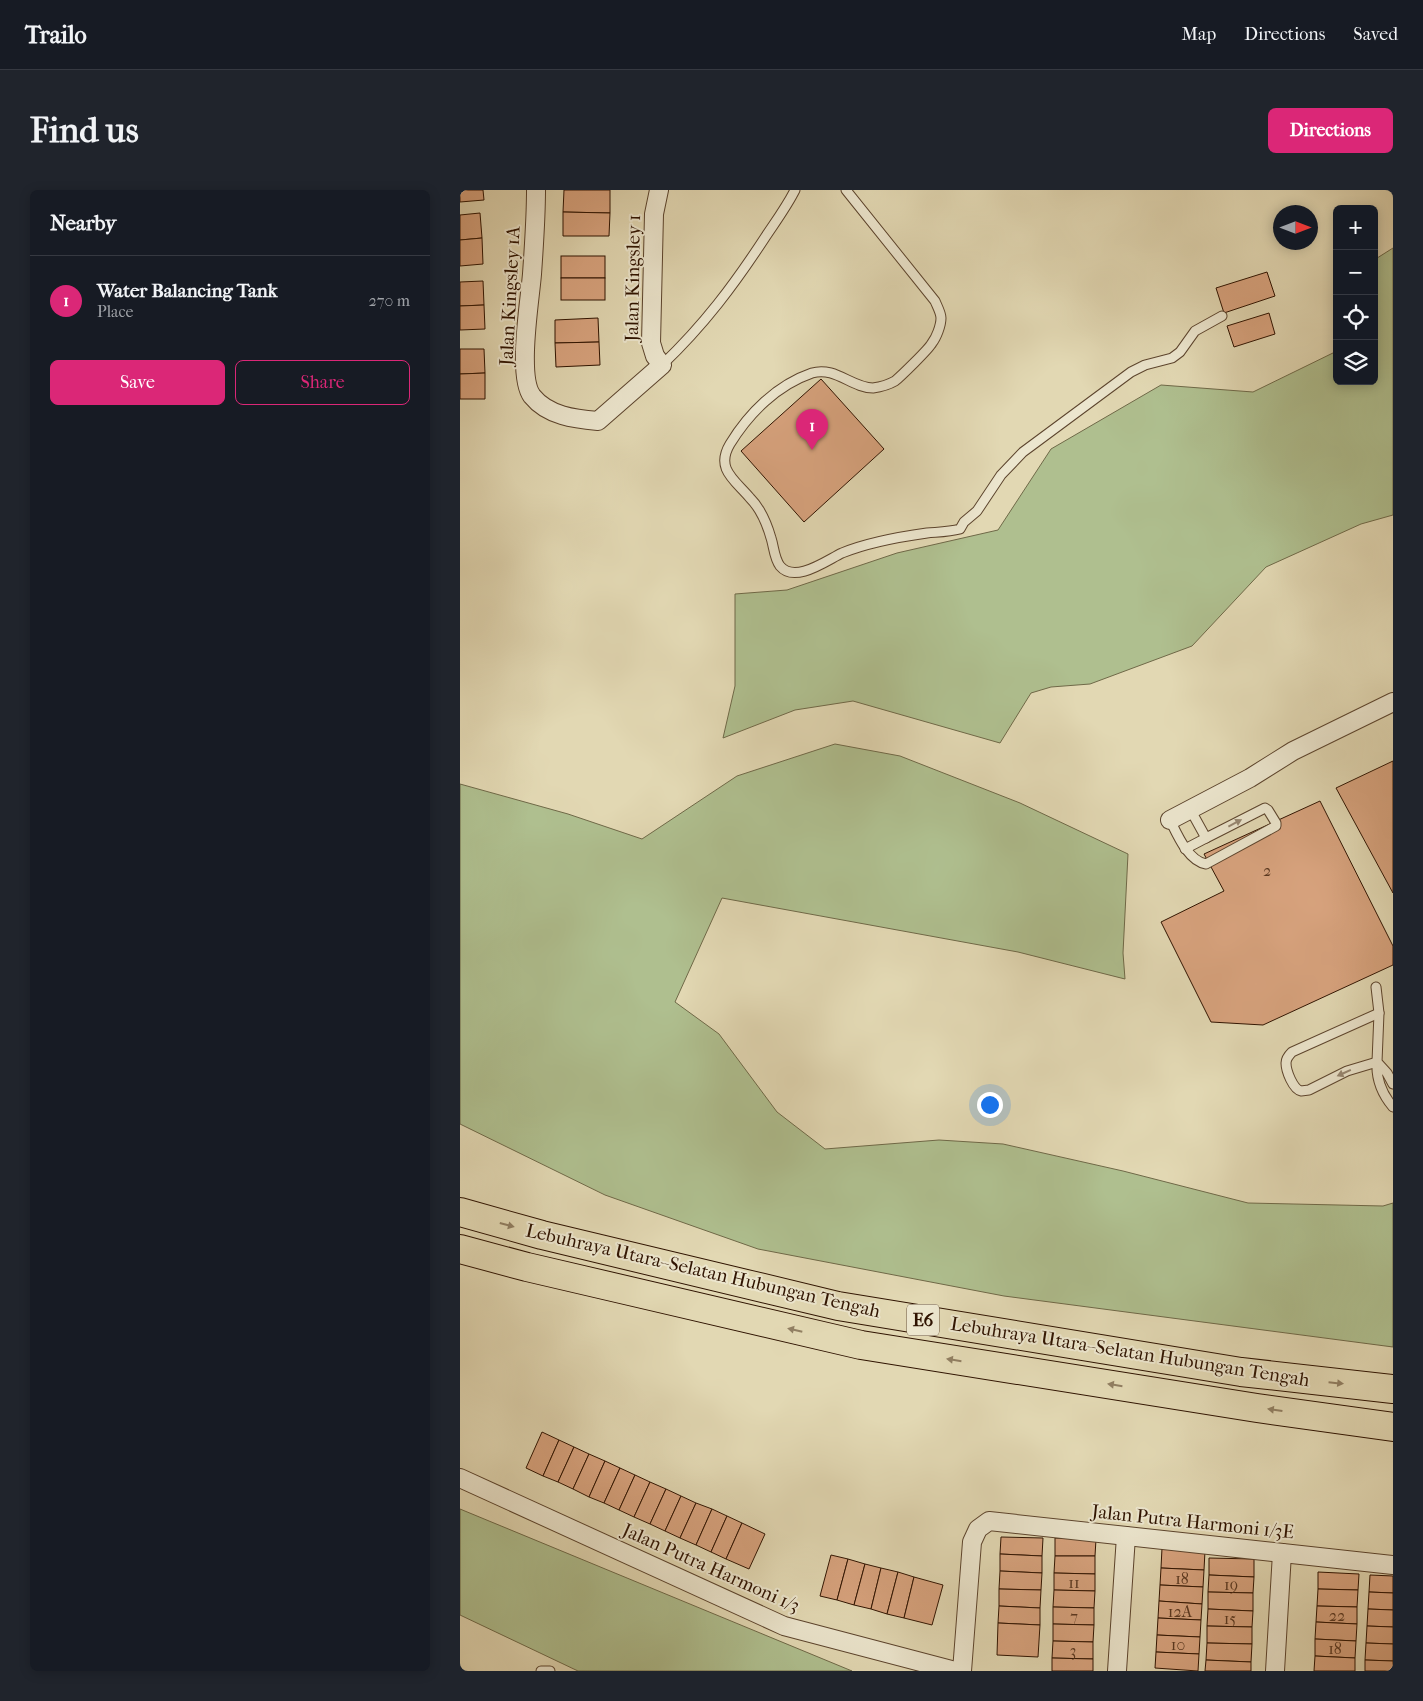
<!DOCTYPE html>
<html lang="en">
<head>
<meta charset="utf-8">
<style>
  :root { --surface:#171b24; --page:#20242c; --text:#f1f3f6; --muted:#9ea1a6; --line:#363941; --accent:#db2777 }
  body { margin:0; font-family:"IM FELL French Canon",serif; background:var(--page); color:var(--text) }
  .controls { position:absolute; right:15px; top:15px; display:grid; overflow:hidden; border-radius:8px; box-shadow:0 2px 12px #0003 }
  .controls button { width:45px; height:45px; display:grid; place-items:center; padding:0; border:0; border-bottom:1px solid var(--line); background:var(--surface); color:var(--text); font:25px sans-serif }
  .compass { position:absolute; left:813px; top:15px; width:45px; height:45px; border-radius:50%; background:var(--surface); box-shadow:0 2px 12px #0003; rotate:90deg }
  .you { position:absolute; left:529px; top:914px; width:18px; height:18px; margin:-12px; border:4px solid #fff; border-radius:50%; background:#1a73e8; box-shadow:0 0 0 8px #1a73e833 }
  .badge { display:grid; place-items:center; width:32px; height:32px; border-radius:50%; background:var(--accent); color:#fff; font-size:16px; font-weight:700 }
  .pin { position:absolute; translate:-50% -41px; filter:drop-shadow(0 1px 2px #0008) }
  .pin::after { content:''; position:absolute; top:26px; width:18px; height:15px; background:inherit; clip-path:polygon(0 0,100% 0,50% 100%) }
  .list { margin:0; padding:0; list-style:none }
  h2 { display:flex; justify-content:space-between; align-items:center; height:65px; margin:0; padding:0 20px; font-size:21px }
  h2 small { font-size:16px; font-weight:400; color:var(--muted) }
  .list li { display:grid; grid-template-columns:32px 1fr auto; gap:15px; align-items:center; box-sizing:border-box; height:90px; padding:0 20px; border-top:1px solid var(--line) }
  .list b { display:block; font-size:19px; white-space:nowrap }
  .list p { margin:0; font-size:16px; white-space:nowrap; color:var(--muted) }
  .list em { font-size:16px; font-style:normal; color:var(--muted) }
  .actions { display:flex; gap:10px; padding:15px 20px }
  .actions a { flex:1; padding:11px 0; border:1px solid var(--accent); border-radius:8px; text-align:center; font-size:18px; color:var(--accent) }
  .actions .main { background:var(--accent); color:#fff }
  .icon { flex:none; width:28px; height:28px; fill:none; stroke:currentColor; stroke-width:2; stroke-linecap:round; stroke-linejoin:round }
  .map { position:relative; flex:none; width:933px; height:1481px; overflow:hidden; border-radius:8px }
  header { display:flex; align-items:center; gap:30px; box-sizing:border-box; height:70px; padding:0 25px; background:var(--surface); border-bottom:1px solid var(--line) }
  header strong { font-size:24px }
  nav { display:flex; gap:28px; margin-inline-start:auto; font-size:18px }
  .intro { display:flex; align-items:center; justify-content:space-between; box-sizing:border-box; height:120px; padding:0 30px }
  h1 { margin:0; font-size:35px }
  .button { padding:12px 22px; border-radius:8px; background:var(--accent); color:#fff; font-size:18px; font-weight:700 }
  main { display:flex; gap:30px; padding:0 30px }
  aside { flex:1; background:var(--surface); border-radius:8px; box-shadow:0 2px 12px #0003 }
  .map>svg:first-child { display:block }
</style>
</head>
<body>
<header>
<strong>Trailo</strong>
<nav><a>Map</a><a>Directions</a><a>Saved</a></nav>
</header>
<div class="intro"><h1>Find us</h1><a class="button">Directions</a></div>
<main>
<aside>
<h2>Nearby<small></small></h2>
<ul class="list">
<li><span class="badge">1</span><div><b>Water Balancing Tank</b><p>Place</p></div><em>270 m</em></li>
</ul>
<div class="actions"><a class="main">Save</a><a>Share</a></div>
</aside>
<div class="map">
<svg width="933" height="1481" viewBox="0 0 933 1481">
  <rect width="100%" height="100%" fill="#e2d8b3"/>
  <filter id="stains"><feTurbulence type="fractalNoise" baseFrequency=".004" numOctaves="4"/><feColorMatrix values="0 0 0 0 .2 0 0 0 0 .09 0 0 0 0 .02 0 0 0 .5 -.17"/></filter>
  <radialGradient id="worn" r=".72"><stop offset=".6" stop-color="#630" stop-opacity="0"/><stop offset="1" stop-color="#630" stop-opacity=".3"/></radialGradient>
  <g fill="#afbf8f" stroke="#6f6948">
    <polygon points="933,58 933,325 901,334 806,377 732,456 630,494 591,497 571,503 540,553 393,511 335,520 263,548 275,496 275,404 327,400 437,363 538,340 591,259 701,195 793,202 877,161 877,191 914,191 914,70"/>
    <polygon points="375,554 440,566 560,613 668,664 663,763 665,789 558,762 262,708 215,812 259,844 317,922 365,959 479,950 543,954 663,981 788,1013 923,1016 933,1013 933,1157 544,1106 298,1059 145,1005 0,934 0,594 108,624 182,649 277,586"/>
    <polygon points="0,1319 392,1481 118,1481 0,1425"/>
  </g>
  <g fill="#d8a37e" stroke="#2f1300">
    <polygon points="0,0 23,0 24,10 0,12"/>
    <polygon points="104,0 150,0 150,23 103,22"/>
    <polygon points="103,22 150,23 149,46 103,46"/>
    <polygon points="20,23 22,48 0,50 0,25"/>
    <polygon points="22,48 23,74 0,76 0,50"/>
    <rect x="101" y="66" width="44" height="22"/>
    <polygon points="807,82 815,106 764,123 756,98"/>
    <rect x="101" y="88" width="44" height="22"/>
    <polygon points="23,91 24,115 0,116 0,92"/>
    <polygon points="24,115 25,139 0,140 0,116"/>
    <polygon points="809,123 815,144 774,157 767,136"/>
    <polygon points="138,128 139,152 95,153 95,130"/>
    <polygon points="139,152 140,175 96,177 95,153"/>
    <polygon points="0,159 24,159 25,183 0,184"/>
    <polygon points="25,183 25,209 0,209 0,184"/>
    <polygon points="361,189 424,259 344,332 281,261"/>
    <polygon points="933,571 933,703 876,598"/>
    <polygon points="860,611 933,756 933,775 803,835 751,832 701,732 764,701 744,664"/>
    <polygon points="82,1242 99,1250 83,1286 66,1278"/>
    <polygon points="99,1250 114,1257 98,1292 83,1286"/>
    <polygon points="114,1257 129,1264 113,1299 98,1292"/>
    <polygon points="129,1264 145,1271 129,1307 113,1299"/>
    <polygon points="145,1271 160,1278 144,1313 129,1307"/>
    <polygon points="160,1278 175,1285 159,1320 144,1313"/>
    <polygon points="175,1285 190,1292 174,1327 159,1320"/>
    <polygon points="190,1292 206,1299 190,1334 174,1327"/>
    <polygon points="206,1299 221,1306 205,1341 190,1334"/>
    <polygon points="221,1306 236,1313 220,1348 205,1341"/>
    <polygon points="236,1313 252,1319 236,1355 220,1348"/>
    <polygon points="252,1319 267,1326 251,1362 236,1355"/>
    <polygon points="267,1326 282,1333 266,1369 251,1362"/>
    <polygon points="282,1333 305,1344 289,1379 266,1369"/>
    <polygon points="541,1347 583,1348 582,1366 540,1364"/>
    <polygon points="595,1348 636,1349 635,1366 595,1366"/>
    <polygon points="702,1358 745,1361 744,1380 701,1378"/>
    <polygon points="540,1364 582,1366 582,1383 540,1381"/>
    <polygon points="371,1365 388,1369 377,1410 360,1406"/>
    <polygon points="595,1366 635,1366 635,1384 594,1383"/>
    <polygon points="749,1368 794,1369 794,1387 749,1385"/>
    <polygon points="388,1369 405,1374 394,1415 377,1410"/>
    <polygon points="405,1374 421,1378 411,1419 394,1415"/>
    <polygon points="421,1378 438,1382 427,1424 411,1419"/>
    <polygon points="701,1378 744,1380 743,1397 700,1395"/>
    <polygon points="540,1381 582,1383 581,1400 539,1399"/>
    <polygon points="438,1382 454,1387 444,1428 427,1424"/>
    <polygon points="858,1382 899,1384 898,1400 858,1399"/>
    <polygon points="594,1383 635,1384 635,1401 594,1400"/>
    <polygon points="749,1385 794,1387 793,1403 748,1402"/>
    <polygon points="910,1385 933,1386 933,1403 909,1402"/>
    <polygon points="454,1387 483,1395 472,1435 444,1428"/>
    <polygon points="700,1395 743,1397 742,1414 699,1411"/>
    <polygon points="539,1399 581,1400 580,1418 539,1416"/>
    <polygon points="858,1399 898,1400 897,1417 857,1416"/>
    <polygon points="594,1400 635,1401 634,1418 593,1417"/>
    <polygon points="748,1402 793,1403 793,1421 748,1419"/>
    <polygon points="909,1402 933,1403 933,1420 908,1419"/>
    <polygon points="699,1411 742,1414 741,1430 698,1428"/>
    <polygon points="539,1416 580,1418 580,1435 538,1433"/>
    <polygon points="857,1416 897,1417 897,1434 856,1432"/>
    <polygon points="593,1417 634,1418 634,1435 593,1434"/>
    <polygon points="748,1419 793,1421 792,1437 747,1436"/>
    <polygon points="908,1419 933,1420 933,1437 907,1436"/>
    <polygon points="698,1428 741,1430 740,1447 697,1445"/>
    <polygon points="856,1432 897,1434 896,1451 855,1449"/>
    <polygon points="538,1433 580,1435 578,1467 537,1465"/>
    <polygon points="593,1434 634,1435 633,1452 593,1451"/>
    <polygon points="747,1436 792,1437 792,1454 747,1453"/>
    <polygon points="907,1436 933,1437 933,1454 906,1453"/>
    <polygon points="697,1445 740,1447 739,1464 696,1462"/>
    <polygon points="855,1449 896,1451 895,1468 855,1466"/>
    <polygon points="593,1451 633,1452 633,1469 592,1468"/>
    <polygon points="747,1453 792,1454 791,1472 746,1470"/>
    <polygon points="906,1453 933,1454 933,1471 905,1470"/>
    <polygon points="696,1462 739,1464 738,1481 695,1478"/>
    <polygon points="855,1466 895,1468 895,1481 854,1481"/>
    <polygon points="592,1468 633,1469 633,1481 592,1481"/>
    <polygon points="746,1470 791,1472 791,1481 745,1481"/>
    <polygon points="905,1470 933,1471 933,1481 905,1481"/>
  </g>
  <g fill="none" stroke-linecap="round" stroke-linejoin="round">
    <g stroke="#5c442d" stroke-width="11">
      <g id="lane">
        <path d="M386,0L475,111C477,116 481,123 481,128C481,136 476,148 472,153C469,159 440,187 435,191C428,195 420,197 413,198C392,198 375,176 352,183C317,195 289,223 270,254C255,279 275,290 290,308C300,318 307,334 311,348C314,357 314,368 320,376C335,394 367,370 382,363C409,352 438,347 467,343C478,342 489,342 500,339L504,332L517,321L541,285L563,262L671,182L685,175L712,168L720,162L735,141L762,126"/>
        <path d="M202,175C244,135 274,95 306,46C316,31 327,16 335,0"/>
        <path d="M710,630C717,644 728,671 746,674L816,636V633L808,620L805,618L746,648L730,619"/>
        <polyline points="725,659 746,648"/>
        <polyline points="916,797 919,823 917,872 927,883 933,894"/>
        <path d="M919,823L832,862C829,865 826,868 826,873C826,881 833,899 841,901L849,900L887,881L917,872C916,889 922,904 933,917"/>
        <polyline points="81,1481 90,1481"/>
      </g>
    </g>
    <g stroke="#5c442d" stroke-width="20">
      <g id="street">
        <path d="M76,0C76,28 74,56 72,84C70,110 57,186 72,206C88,226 115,229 138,231L202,175L195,166L191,153L194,24L199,0"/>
        <polyline points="710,630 790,588 833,561 933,512"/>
        <polyline points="0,1288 324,1436 495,1481"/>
        <polyline points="502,1481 512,1352 518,1339 529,1331 933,1375"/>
        <polyline points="657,1481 666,1346"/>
        <polyline points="815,1481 822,1363"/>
      </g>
    </g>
    <g stroke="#2f1300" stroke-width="30">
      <g id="highway">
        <polyline points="0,1022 82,1045 378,1116 781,1182 933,1199"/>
        <polyline points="0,1059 67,1077 401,1155 797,1218 933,1237"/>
      </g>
    </g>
    <use href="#lane" stroke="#ece6ce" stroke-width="9"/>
    <use href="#street" stroke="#ece6ce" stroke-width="18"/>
    <use href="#highway" stroke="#e2d8b3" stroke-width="28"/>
  </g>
  <defs><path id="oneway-solid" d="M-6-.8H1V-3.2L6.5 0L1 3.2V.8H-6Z" transform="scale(1.25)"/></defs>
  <g fill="#978771">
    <use href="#oneway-solid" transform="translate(775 633) rotate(-28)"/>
    <use href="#oneway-solid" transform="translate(884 883) rotate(156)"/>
  </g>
  <g fill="#917f62">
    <use href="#oneway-solid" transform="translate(47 1035) rotate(15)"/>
    <use href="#oneway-solid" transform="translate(335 1140) rotate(-167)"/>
    <use href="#oneway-solid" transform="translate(494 1170) rotate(-171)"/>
    <use href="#oneway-solid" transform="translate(876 1193) rotate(6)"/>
    <use href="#oneway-solid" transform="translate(655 1195) rotate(-171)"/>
    <use href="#oneway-solid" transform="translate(815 1220) rotate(-172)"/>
  </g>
  <g text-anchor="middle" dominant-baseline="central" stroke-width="4" stroke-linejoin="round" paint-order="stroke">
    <g font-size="16" fill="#593720">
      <text x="807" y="680">2</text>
      <text x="722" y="1388">18</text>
      <text x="614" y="1392">11</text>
      <text x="771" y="1394">19</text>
      <text x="720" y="1421">12A</text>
      <text x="877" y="1425">22</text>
      <text x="614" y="1426">7</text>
      <text x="770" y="1428">15</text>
      <text x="718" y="1454">10</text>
      <text x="875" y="1458">18</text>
      <text x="613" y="1460">3</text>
    </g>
    <rect fill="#ece6ce" stroke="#68523e" stroke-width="1" x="447" y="1114.5" width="32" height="31" rx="4"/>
    <g font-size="18" font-weight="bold" fill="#2f1300">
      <text x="463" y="1130">E6</text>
    </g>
    <g font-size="19" fill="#2f1300" stroke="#ece6ce">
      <text transform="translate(173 88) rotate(-89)">Jalan Kingsley 1</text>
      <text transform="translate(50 106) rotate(-87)">Jalan Kingsley 1A</text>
      <text transform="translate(243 1081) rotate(13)">Lebuhraya Utara–Selatan Hubungan Tengah</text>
      <text transform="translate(670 1162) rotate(9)">Lebuhraya Utara–Selatan Hubungan Tengah</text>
      <text transform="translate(733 1332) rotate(6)">Jalan Putra Harmoni 1/3E</text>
      <text transform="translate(251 1378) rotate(24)">Jalan Putra Harmoni 1/3</text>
    </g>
  </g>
  <rect width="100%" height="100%" filter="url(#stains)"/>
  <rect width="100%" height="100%" fill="url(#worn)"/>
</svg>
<div class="controls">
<button>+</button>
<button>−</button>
<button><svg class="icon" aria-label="locate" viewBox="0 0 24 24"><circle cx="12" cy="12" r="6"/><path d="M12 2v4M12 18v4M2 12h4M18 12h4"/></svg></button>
<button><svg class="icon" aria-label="layers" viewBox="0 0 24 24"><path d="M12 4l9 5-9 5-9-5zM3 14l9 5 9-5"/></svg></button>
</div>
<svg class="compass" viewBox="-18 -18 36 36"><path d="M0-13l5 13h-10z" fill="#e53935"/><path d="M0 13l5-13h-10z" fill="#9ea1a6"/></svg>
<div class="you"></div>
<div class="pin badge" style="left:352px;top:260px">1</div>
</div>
</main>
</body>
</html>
